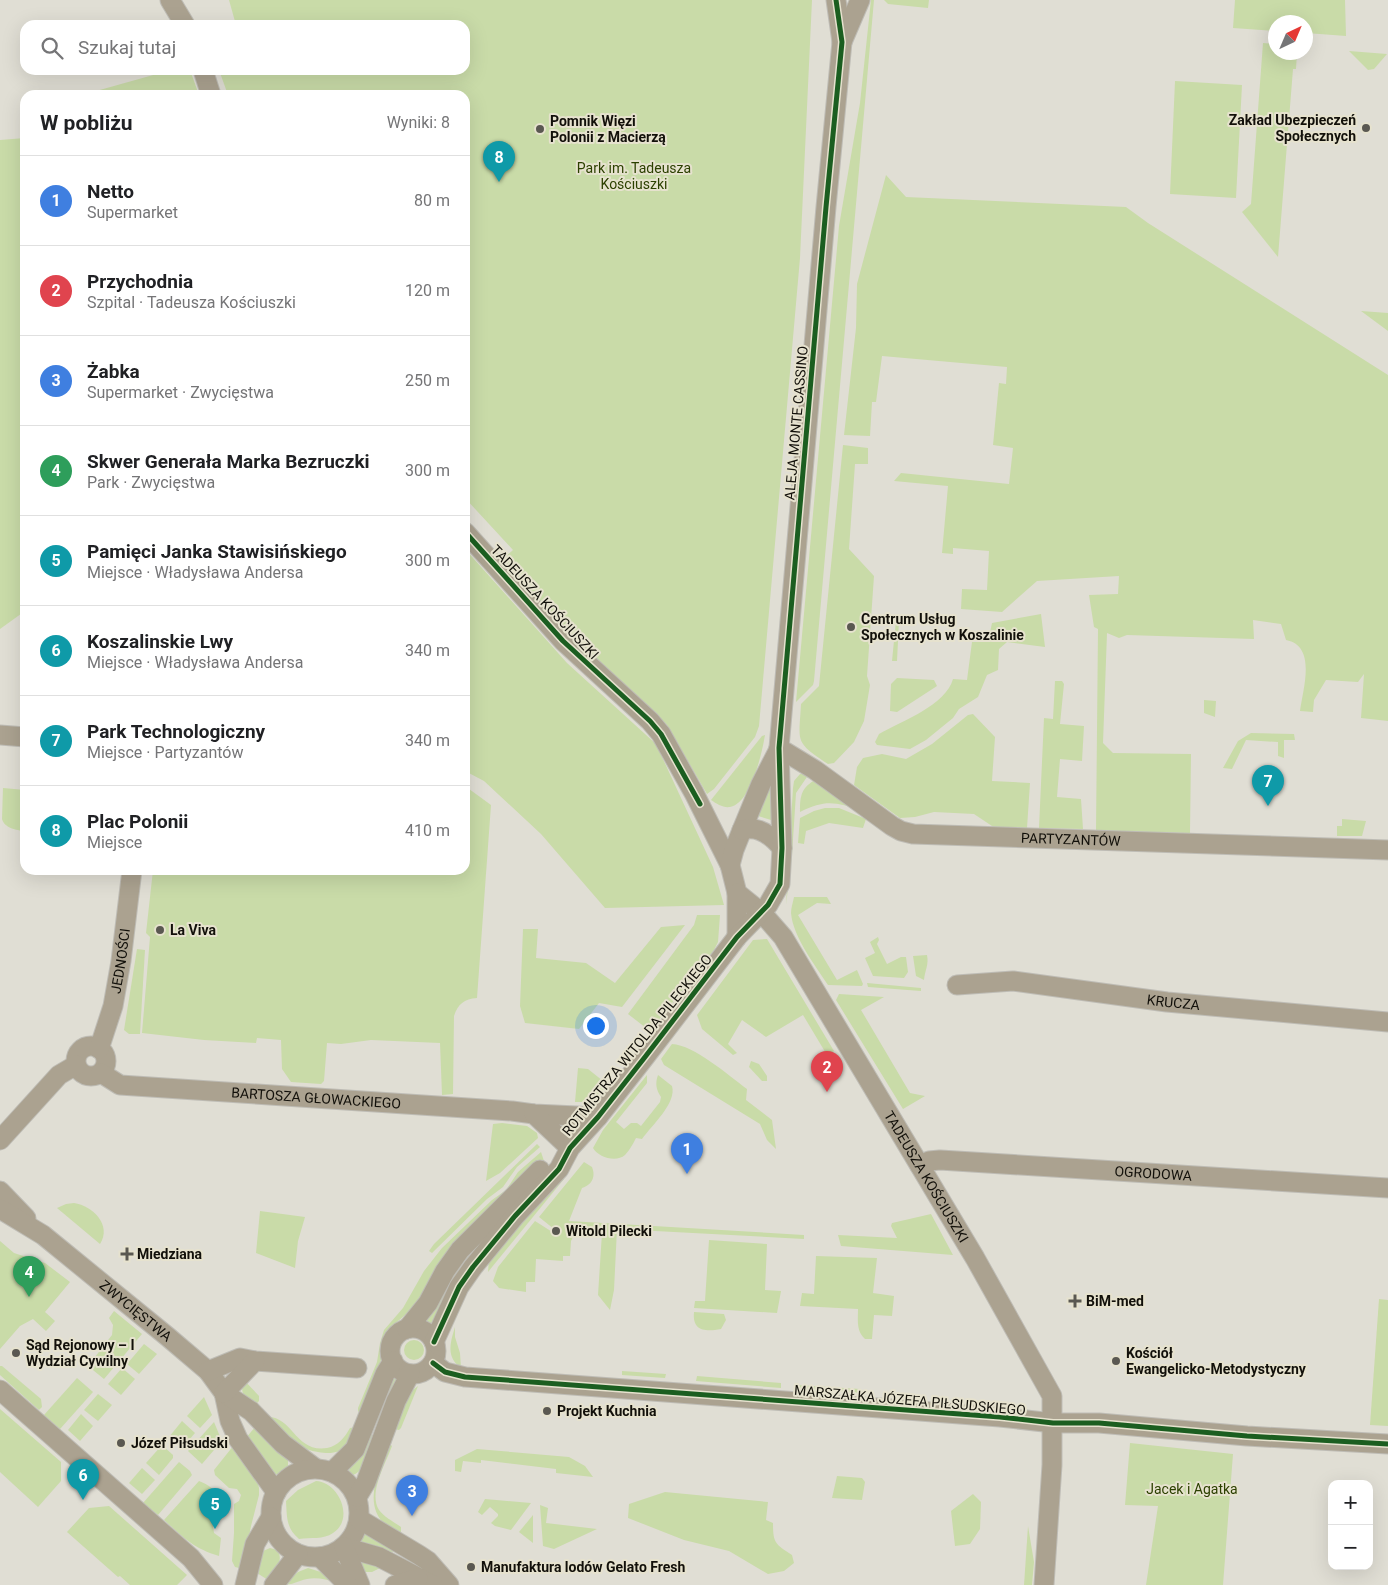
<!DOCTYPE html>
<html lang="pl">
<head>
<meta charset="utf-8">
<style>
  :root { --surface:#fff; --page:#f6f6f6; --text:#202124; --muted:#757577; --line:#e0e0e0; --accent:#5a5851 }
  body { margin:0; font-family:Roboto,sans-serif; background:var(--page); color:var(--text) }
  .controls { position:absolute; right:15px; bottom:15px; display:grid; overflow:hidden; border-radius:10px; box-shadow:0 5px 20px #0002 }
  .controls button { width:45px; height:45px; display:grid; place-items:center; padding:0; border:0; border-bottom:1px solid var(--line); background:var(--surface); color:var(--text); font:25px sans-serif }
  .compass { position:absolute; left:1268px; top:15px; width:45px; height:45px; border-radius:50%; background:var(--surface); box-shadow:0 5px 20px #0002; rotate:44deg }
  .you { position:absolute; left:595px; top:1025px; width:18px; height:18px; margin:-12px; border:4px solid #fff; border-radius:50%; background:#1a73e8; box-shadow:0 0 0 8px #1a73e833 }
  .badge { display:grid; place-items:center; width:32px; height:32px; border-radius:50%; background:var(--accent); color:#fff; font-size:16px; font-weight:700 }
  .pin { position:absolute; translate:-50% -41px; filter:drop-shadow(0 1px 2px #0008) }
  .pin::after { content:''; position:absolute; top:26px; width:18px; height:15px; background:inherit; clip-path:polygon(0 0,100% 0,50% 100%) }
  .list { margin:0; padding:0; list-style:none }
  h2 { display:flex; justify-content:space-between; align-items:center; height:65px; margin:0; padding:0 20px; font-size:21px }
  h2 small { font-size:16px; font-weight:400; color:var(--muted) }
  .list li { display:grid; grid-template-columns:32px 1fr auto; gap:15px; align-items:center; box-sizing:border-box; height:90px; padding:0 20px; border-top:1px solid var(--line) }
  .list b { display:block; font-size:19px; white-space:nowrap }
  .list p { margin:0; font-size:16px; white-space:nowrap; color:var(--muted) }
  .list em { font-size:16px; font-style:normal; color:var(--muted) }
  .icon { flex:none; width:28px; height:28px; fill:none; stroke:currentColor; stroke-width:2; stroke-linecap:round; stroke-linejoin:round }
  .map { position:relative; flex:none; width:1388px; height:1585px; overflow:hidden }
  .search { position:absolute; background:var(--surface); box-shadow:0 5px 20px #0002; left:20px; top:20px; width:450px; height:55px; display:flex; align-items:center; gap:12px; box-sizing:border-box; padding:0 18px; border-radius:15px; color:var(--muted); font-size:19px }
  .panel { position:absolute; background:var(--surface); box-shadow:0 5px 20px #0002; left:20px; top:90px; width:450px; height:785px; border-radius:15px }
  .map>svg:first-child { display:block }
</style>
</head>
<body>
<div class="map">
<svg width="1388" height="1585" viewBox="0 0 1388 1585">
  <rect width="100%" height="100%" fill="#e0ded4"/>
  <g fill="#c9dba8">
    <polygon points="229,0 812,0 800,258 759,726 755,737 714,789 707,794 667,725 657,715 580,646 502,560 513,550 465,498 465,95 228,95 219,70 465,70 465,25 236,25"/>
    <polygon points="871,0 874,0 814,681 813,685 796,702 839,226 860,103"/>
    <polygon points="884,0 929,0 928,8 888,4"/>
    <polygon points="1235,0 1345,0 1346,36 1306,33 1306,22 1276,22 1275,31 1233,28"/>
    <polygon points="1263,43 1275,44 1276,52 1297,53 1296,69 1293,69 1278,257 1242,212 1251,204"/>
    <polygon points="1349,51 1387,54 1374,69 1368,70"/>
    <polygon points="171,70 190,70 199,95 89,95 89,93"/>
    <polygon points="1175,81 1242,85 1236,198 1170,194"/>
    <polygon points="25,138 25,611 0,629 0,140"/>
    <path d="M886,175L906,197L1126,207L1148,223L1388,375V721L1361,718L1364,674L1358,682L1326,680L1314,700L1313,712L1300,711C1303,688 1317,646 1286,640L1281,624L1253,620L1254,639L1127,635L1119,638L1107,633L1103,743L1113,753L1191,754L1190,833L1096,831L1098,629L1094,627L1089,595L1118,594L1119,576L1037,581L1002,612L961,609L962,589L987,590L989,551L953,548V554L942,553L948,486L894,481L901,473L1009,484L1013,448L993,445L999,383L1006,384L1007,367L882,356L876,402H872L870,436L844,435L856,328L857,284Z"/>
    <polygon points="1361,311 1388,313 1388,331"/>
    <path d="M843,445L868,448V464H855L849,549L874,576L867,676L870,685L864,721L854,742L834,763L828,764C794,741 799,743 801,704L819,686Z"/>
    <polygon points="465,549 567,663 656,744 713,867 724,905 605,908 541,834 484,781 465,771"/>
    <path d="M1041,614L1045,647L1007,642L999,649L998,670L987,675L978,697L959,709L953,718L926,740L910,749L877,745L875,742L879,734C902,721 946,705 953,679L967,680L972,642H988L992,623Z"/>
    <polygon points="896,620 899,621 897,661 892,661"/>
    <polygon points="897,678 934,680 937,686 897,712 890,711 891,684"/>
    <polygon points="1055,681 1062,681 1064,684 1060,724 1084,726 1082,761 1060,759 1057,797 1081,799 1083,829 1039,828 1044,718 1053,719"/>
    <polygon points="1204,700 1216,701 1215,717 1204,713"/>
    <polygon points="973,714 995,737 992,781 1030,783 1027,828 995,828 974,814 934,812 915,817 900,818 854,785 857,767 863,758 882,754 906,759 932,744 968,715"/>
    <polygon points="1251,733 1294,734 1295,740 1284,740 1284,758 1278,756 1278,742 1246,740 1232,769 1223,768 1238,741"/>
    <path d="M765,735C762,753 751,803 730,807C723,808 717,804 711,800L762,736Z"/>
    <polygon points="774,769 773,819 771,820 758,816 757,814"/>
    <polygon points="800,774 809,774 796,793 792,855 786,905 793,788 794,781"/>
    <path d="M817,779L862,811C836,802 826,799 800,812C800,796 801,787 817,779Z"/>
    <path d="M465,786L491,805L477,998C464,999 458,1004 454,1016L453,1094L442,1095L440,1043L371,1040L341,1044L327,1043L324,1081L321,1084L291,1082L282,1069L281,1040L257,1038L256,1043L204,1040L142,1033L150,937L146,933L153,870H465Z"/>
    <path d="M3,788L25,790V832C16,829 5,829 2,819Z"/>
    <polygon points="825,808 839,808 866,819 863,828 829,823 806,831 804,844 798,843 800,818 814,811"/>
    <polygon points="1342,819 1366,821 1362,836 1337,836 1337,826 1342,826"/>
    <path d="M794,897H827L831,904L817,903L798,915L837,980L857,970L863,984L862,986L828,985C815,965 793,937 791,913C791,908 793,902 794,897Z"/>
    <polygon points="697,915 720,915 718,942 714,950 650,1031 628,1014 694,925"/>
    <polygon points="685,925 622,1007 599,1003 579,1029 525,1023 520,1006 523,929 538,929 536,958 586,963 615,983 661,927"/>
    <polygon points="878,937 879,940 877,944 887,964 901,957 906,957 908,972 904,978 873,976 865,958 875,953 870,942"/>
    <polygon points="767,939 834,1051 827,1055 803,1015 766,1037 742,1020 728,1044 737,1053 733,1055 702,1029 697,1015 753,940"/>
    <polygon points="137,949 145,950 140,1034 129,1034 124,1030"/>
    <path d="M927,955C929,965 925,970 924,980L916,976L913,956Z"/>
    <polygon points="867,983 921,988 921,991 868,987"/>
    <polygon points="839,994 884,997 861,1010 910,1093 925,1096 903,1109 836,1000"/>
    <path d="M672,1044C694,1045 728,1075 747,1089L746,1100L772,1120L776,1149L767,1140L760,1124L664,1065L661,1059Z"/>
    <polygon points="751,1061 759,1064 767,1076 767,1081 762,1081 749,1067"/>
    <polygon points="578,1068 588,1069 608,1085 592,1102 575,1102"/>
    <path d="M647,1075V1083L616,1122L624,1129L631,1123H637L641,1126L660,1102L661,1097C656,1090 655,1083 658,1075L672,1086C677,1103 652,1125 642,1139L636,1138C633,1144 629,1151 625,1155C616,1163 598,1157 593,1148L603,1130Z"/>
    <polygon points="502,1123 527,1126 537,1133 538,1138 500,1173 486,1181 493,1124"/>
    <polygon points="537,1144 540,1147 517,1167 503,1187 487,1199 432,1253 429,1251 434,1244"/>
    <polygon points="541,1152 544,1161 463,1236 425,1292 411,1310 391,1327 386,1336 379,1369 361,1414 358,1411 358,1408 377,1362 380,1343 384,1330 403,1308 424,1271 442,1248 492,1200 506,1190 518,1172"/>
    <path d="M584,1162L592,1167C596,1177 592,1185 582,1188L569,1221L804,1235V1239L617,1229L614,1290L610,1310L598,1295L602,1233L577,1229L571,1241L570,1256H563V1261L536,1259L535,1282H526V1292L499,1288L493,1281L498,1267L535,1221L557,1235L560,1231L556,1227L554,1229L539,1217Z"/>
    <polygon points="559,1174 564,1179 488,1272 489,1259"/>
    <path d="M74,1203C93,1206 112,1225 100,1244L57,1208L66,1204Z"/>
    <polygon points="260,1211 305,1217 298,1241 295,1268 256,1253"/>
    <polygon points="931,1214 953,1255 841,1246 838,1235 897,1238 891,1226 892,1223"/>
    <polygon points="709,1240 767,1244 765,1290 781,1291 777,1313 694,1308 695,1301 705,1301"/>
    <polygon points="0,1241 14,1253 45,1263 70,1282 45,1312 55,1321 46,1331 33,1319 20,1326 0,1349"/>
    <polygon points="479,1243 480,1244 429,1329 424,1324 425,1320 458,1266"/>
    <path d="M816,1256L877,1258L873,1293L894,1296L892,1316L874,1315L872,1339H865C856,1331 858,1320 858,1309L800,1306L802,1293L814,1294Z"/>
    <polygon points="1379,1299 1388,1300 1388,1426 1370,1425"/>
    <polygon points="114,1311 142,1334 104,1379 88,1366 112,1335 113,1325 109,1318"/>
    <path d="M694,1312L724,1314L726,1320L721,1329C705,1332 692,1331 694,1312Z"/>
    <path d="M455,1327V1337L460,1353L461,1368C446,1357 450,1343 455,1327Z"/>
    <circle cx="414" cy="1350" r="10"/>
    <polygon points="144,1344 157,1354 139,1374 127,1364"/>
    <polygon points="0,1366 2,1366 41,1399 42,1407 39,1410 0,1375"/>
    <polygon points="122,1368 135,1379 121,1395 108,1384"/>
    <polygon points="622,1371 666,1374 665,1378 622,1375"/>
    <polygon points="394,1375 399,1377 381,1424 375,1419"/>
    <polygon points="697,1376 781,1383 781,1388 696,1381"/>
    <polygon points="77,1378 93,1392 60,1429 44,1415"/>
    <path d="M244,1380L259,1396V1401L254,1406C245,1397 239,1394 244,1380Z"/>
    <polygon points="797,1385 860,1389 859,1393 797,1388"/>
    <polygon points="418,1386 401,1428 399,1430 394,1429 408,1394"/>
    <polygon points="98,1394 112,1405 98,1421 84,1410"/>
    <polygon points="204,1397 212,1415 200,1428 187,1416"/>
    <polygon points="0,1409 61,1462 61,1481 38,1507 0,1472"/>
    <polygon points="81,1414 93,1426 80,1441 68,1430"/>
    <path d="M267,1417C293,1416 295,1453 327,1448C338,1446 345,1437 350,1428L356,1427C349,1448 341,1456 318,1452C311,1451 303,1448 296,1444C286,1436 276,1425 267,1417Z"/>
    <polygon points="182,1421 195,1433 182,1448 169,1437"/>
    <polygon points="214,1422 221,1439 220,1443 202,1464 188,1451"/>
    <path d="M256,1426L288,1458V1467C285,1473 281,1475 274,1474L245,1439Z"/>
    <path d="M369,1433L375,1437C371,1449 365,1471 353,1475L349,1471L350,1467Z"/>
    <path d="M389,1443L392,1446C386,1463 368,1493 379,1510C384,1517 394,1522 401,1527V1535C397,1532 392,1530 388,1527C360,1506 380,1468 389,1443Z"/>
    <polygon points="1130,1443 1233,1454 1223,1585 1146,1585 1158,1506 1125,1505"/>
    <polygon points="162,1445 173,1455 173,1458 159,1475 146,1463"/>
    <polygon points="234,1445 257,1480 259,1488 259,1495 251,1526 243,1569 235,1567 232,1561 234,1533 234,1504 239,1501 241,1495 237,1489 229,1488 215,1475 214,1470"/>
    <polygon points="477,1449 569,1457 585,1466 593,1477 556,1473 556,1469 481,1460 481,1463 463,1461 461,1472 455,1471 455,1460"/>
    <polygon points="179,1462 190,1471 192,1475 158,1515 143,1503"/>
    <polygon points="142,1468 155,1480 142,1494 129,1483"/>
    <polygon points="837,1476 862,1478 865,1482 862,1500 832,1498"/>
    <path d="M199,1481C219,1489 221,1499 222,1519L217,1521L213,1526L214,1533L221,1538L219,1556C193,1548 184,1538 164,1520Z"/>
    <path d="M316,1481C339,1482 355,1519 333,1533C323,1540 311,1537 299,1539C286,1528 287,1517 286,1501L298,1490Z"/>
    <path d="M665,1492L768,1502L766,1520L773,1523C773,1543 775,1544 792,1555L794,1563L784,1571L768,1574L729,1551L684,1540L628,1518L629,1504Z"/>
    <polygon points="973,1494 981,1502 980,1529 970,1544 955,1546 951,1511"/>
    <polygon points="485,1499 531,1503 511,1530 495,1526 491,1523 498,1516 498,1514 490,1507 482,1515 478,1512"/>
    <polygon points="540,1505 548,1508 546,1523 597,1529 554,1549 543,1546"/>
    <polygon points="109,1506 187,1575 177,1585 130,1585 120,1576 118,1577 67,1532 89,1508"/>
    <polygon points="533,1515 533,1543 519,1532"/>
    <polygon points="1028,1526 1034,1562 1032,1585 1024,1585"/>
    <polygon points="365,1533 396,1547 391,1554 362,1542 360,1538"/>
    <path d="M270,1548L277,1550C285,1561 274,1571 268,1580L257,1573L263,1551Z"/>
    <polygon points="361,1562 382,1567 372,1572 363,1572 359,1563"/>
    <path d="M308,1568L324,1573L336,1582C326,1580 318,1577 307,1579C298,1581 292,1585 283,1585L298,1572Z"/>
  </g>
  <g fill="none" stroke-linecap="round" stroke-linejoin="round">
    <g stroke="#bebcb5" stroke-width="21">
      <g id="minor">
        <polyline points="170,0 185,25"/>
        <polyline points="842,42 860,0"/>
        <polyline points="203,70 211,95"/>
        <polyline points="465,532 563,641 650,721 661,734 694,793 730,865"/>
        <polyline points="0,735 25,737"/>
        <path id="s1" d="M779,748L815,770L892,826L901,831L913,834L1388,850"/>
        <path id="s2" d="M778,751L761,784L742,830L734,850L730,865L737,893L762,913L783,937L975,1258L1052,1396V1465L1044,1585"/>
        <path d="M742,830C758,825 772,836 782,848"/>
        <polyline points="737,893 737,937"/>
        <path id="s3" d="M957,985L1013,981L1167,1002L1388,1022"/>
        <circle cx="91" cy="1061" r="15"/>
        <path id="s4" d="M99,1049L113,1006L121,961L132,870"/>
        <path id="s5" d="M101,1073L120,1085L512,1111L534,1114L598,1117"/>
        <polyline points="534,1114 570,1148"/>
        <polyline points="0,1140 59,1075 76,1065"/>
        <path id="s6" d="M920,1166L929,1161L940,1160L1388,1188"/>
        <polyline points="0,1191 26,1218"/>
        <path id="s7" d="M0,1209L43,1235L168,1337L208,1371L224,1393L230,1421L238,1439L276,1492"/>
        <circle cx="413" cy="1351" r="23"/>
        <polyline points="407,1329 428,1303 445,1271 460,1250 540,1170"/>
        <polyline points="434,1342 459,1287 473,1267 515,1216 559,1169 570,1148 598,1117 645,1057 737,937 768,905 780,884 782,848 779,748 826,207 842,42 836,0"/>
        <polyline points="433,1363 445,1372 465,1377 1000,1417 1053,1423 1099,1423 1247,1436 1388,1444"/>
        <polyline points="208,1371 240,1358 255,1361 357,1368"/>
        <polyline points="0,1390 191,1558 213,1585"/>
        <polyline points="224,1393 251,1411 283,1444 315,1468"/>
        <polyline points="224,1393 255,1361"/>
        <circle cx="315" cy="1513" r="44"/>
        <polyline points="332,1472 355,1449 385,1374 393,1361"/>
        <polyline points="357,1497 366,1482 396,1401 410,1374"/>
        <polyline points="359,1519 419,1555 428,1561 449,1585"/>
        <polyline points="344,1547 379,1557 433,1585"/>
        <polyline points="344,1547 360,1585"/>
        <polyline points="320,1557 348,1585"/>
        <polyline points="245,1585 255,1544 271,1517"/>
        <polyline points="274,1585 298,1554"/>
        <polyline points="395,1585 418,1578"/>
      </g>
    </g>
    <use href="#minor" stroke="#aba290" stroke-width="19"/>
    <g stroke="#e6e2ce" stroke-width="8">
      <g id="cycleway">
        <polyline points="465,532 563,641 650,721 661,734 700,804"/>
        <polyline points="434,1342 459,1287 473,1267 515,1216 559,1169 570,1148 598,1117 645,1057 737,937 768,905 780,884 782,848 779,748 826,207 842,42 836,0"/>
        <polyline points="433,1363 445,1372 465,1377 1000,1417 1053,1423 1099,1423 1247,1436 1388,1444"/>
      </g>
    </g>
    <use href="#cycleway" stroke="#1b5e20" stroke-width="5"/>
  </g>
  <g fill="#5a5851" stroke="#e6e2ce" stroke-width="2">
    <circle cx="1366" cy="128" r="5"/>
    <circle cx="540" cy="129" r="5"/>
    <circle cx="851" cy="627" r="5"/>
    <circle cx="160" cy="930" r="5"/>
    <circle cx="556" cy="1231" r="5"/>
    <path d="M124.5 1246.5h5v5h5v5h-5v5h-5v-5h-5v-5h5z"/>
    <path d="M1072.5 1293.5h5v5h5v5h-5v5h-5v-5h-5v-5h5z"/>
    <circle cx="16" cy="1353" r="5"/>
    <circle cx="1116" cy="1361" r="5"/>
    <circle cx="547" cy="1411" r="5"/>
    <circle cx="121" cy="1443" r="5"/>
    <circle cx="471" cy="1567" r="5"/>
  </g>
  <g text-anchor="middle" dominant-baseline="central" stroke-width="4" stroke-linejoin="round" paint-order="stroke">
    <g font-size="14" font-weight="bold" fill="#12100a" stroke="#e6e2ce" text-anchor="start">
      <text x="1356" y="120" text-anchor="end">Zakład Ubezpieczeń<tspan x="1356" dy="16">Społecznych</tspan></text>
      <text x="550" y="121">Pomnik Więzi<tspan x="550" dy="16">Polonii z Macierzą</tspan></text>
      <text x="861" y="619">Centrum Usług<tspan x="861" dy="16">Społecznych w Koszalinie</tspan></text>
      <text x="170" y="930">La Viva</text>
      <text x="566" y="1231">Witold Pilecki</text>
      <text x="137" y="1254">Miedziana</text>
      <text x="1086" y="1301">BiM-med</text>
      <text x="26" y="1345">Sąd Rejonowy – I<tspan x="26" dy="16">Wydział Cywilny</tspan></text>
      <text x="1126" y="1353">Kościół<tspan x="1126" dy="16">Ewangelicko-Metodystyczny</tspan></text>
      <text x="557" y="1411">Projekt Kuchnia</text>
      <text x="131" y="1443">Józef Piłsudski</text>
      <text x="481" y="1567">Manufaktura lodów Gelato Fresh</text>
    </g>
    <g font-size="14" fill="#2c4000" stroke="#e6e2ce">
      <text x="634" y="168">Park im. Tadeusza<tspan x="634" dy="16">Kościuszki</tspan></text>
      <text x="1192" y="1489">Jacek i Agatka</text>
    </g>
    <g font-size="14" fill="#12100a" stroke="#e6e2ce">
      <text transform="translate(796 423) rotate(-85)">ALEJA MONTE CASSINO</text>
      <text transform="translate(545 602) rotate(47)">TADEUSZA KOŚCIUSZKI</text>
      <text stroke="none"><textPath href="#s1" startOffset="318">PARTYZANTÓW</textPath></text>
      <text stroke="none"><textPath href="#s4" startOffset="91">JEDNOŚCI</textPath></text>
      <text stroke="none"><textPath href="#s3" startOffset="218">KRUCZA</textPath></text>
      <text transform="translate(637 1045) rotate(-51)">ROTMISTRZA WITOLDA PILECKIEGO</text>
      <text stroke="none"><textPath href="#s5" startOffset="219">BARTOSZA GŁOWACKIEGO</textPath></text>
      <text stroke="none"><textPath href="#s6" startOffset="235">OGRODOWA</textPath></text>
      <text stroke="none"><textPath href="#s2" startOffset="496">TADEUSZA KOŚCIUSZKI</textPath></text>
      <text stroke="none"><textPath href="#s7" startOffset="170">ZWYCIĘSTWA</textPath></text>
      <text transform="translate(910 1400) rotate(5)">MARSZAŁKA JÓZEFA PIŁSUDSKIEGO</text>
    </g>
  </g>
</svg>
<div class="controls">
<button>+</button>
<button>−</button>
</div>
<svg class="compass" viewBox="-18 -18 36 36"><path d="M0-13l5 13h-10z" fill="#e53935"/><path d="M0 13l5-13h-10z" fill="#757577"/></svg>
<div class="you"></div>
<div class="pin badge" style="left:687px;top:1174px;background:#3f7fe0">1</div>
<div class="pin badge" style="left:827px;top:1092px;background:#e0444e">2</div>
<div class="pin badge" style="left:412px;top:1516px;background:#3f7fe0">3</div>
<div class="pin badge" style="left:29px;top:1297px;background:#2e9e5b">4</div>
<div class="pin badge" style="left:215px;top:1529px;background:#0f9aa8">5</div>
<div class="pin badge" style="left:83px;top:1500px;background:#0f9aa8">6</div>
<div class="pin badge" style="left:1268px;top:806px;background:#0f9aa8">7</div>
<div class="pin badge" style="left:499px;top:182px;background:#0f9aa8">8</div>
<div class="search"><svg class="icon" aria-label="search" viewBox="0 0 24 24"><circle cx="10" cy="10" r="6"/><path d="M15 15l6 6"/></svg>Szukaj tutaj</div>
<section class="panel">
<h2>W pobliżu<small>Wyniki: 8</small></h2>
<ul class="list">
<li><span class="badge" style="background:#3f7fe0">1</span><div><b>Netto</b><p>Supermarket</p></div><em>80 m</em></li>
<li><span class="badge" style="background:#e0444e">2</span><div><b>Przychodnia</b><p>Szpital · Tadeusza Kościuszki</p></div><em>120 m</em></li>
<li><span class="badge" style="background:#3f7fe0">3</span><div><b>Żabka</b><p>Supermarket · Zwycięstwa</p></div><em>250 m</em></li>
<li><span class="badge" style="background:#2e9e5b">4</span><div><b>Skwer Generała Marka Bezruczki</b><p>Park · Zwycięstwa</p></div><em>300 m</em></li>
<li><span class="badge" style="background:#0f9aa8">5</span><div><b>Pamięci Janka Stawisińskiego</b><p>Miejsce · Władysława Andersa</p></div><em>300 m</em></li>
<li><span class="badge" style="background:#0f9aa8">6</span><div><b>Koszalinskie Lwy</b><p>Miejsce · Władysława Andersa</p></div><em>340 m</em></li>
<li><span class="badge" style="background:#0f9aa8">7</span><div><b>Park Technologiczny</b><p>Miejsce · Partyzantów</p></div><em>340 m</em></li>
<li><span class="badge" style="background:#0f9aa8">8</span><div><b>Plac Polonii</b><p>Miejsce</p></div><em>410 m</em></li>
</ul>
</section>
</div>
</body>
</html>
